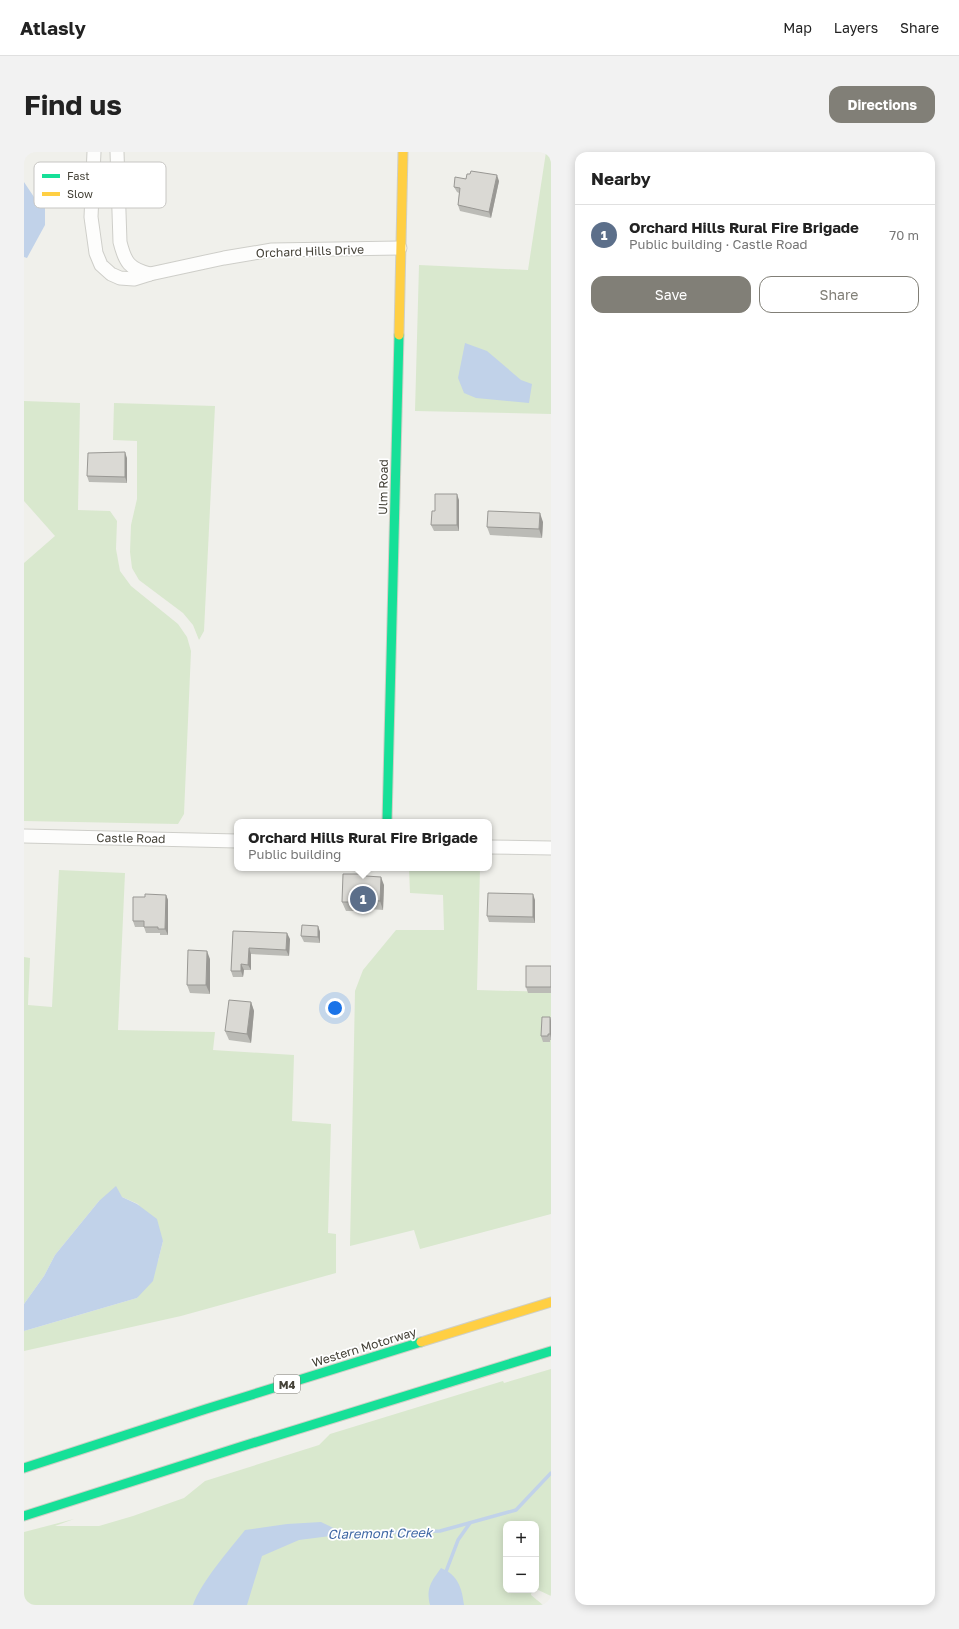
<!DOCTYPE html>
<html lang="en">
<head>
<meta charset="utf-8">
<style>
  :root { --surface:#fff; --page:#f2f2f2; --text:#222; --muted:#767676; --line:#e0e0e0; --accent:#817f77 }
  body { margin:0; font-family:"Golos Text",sans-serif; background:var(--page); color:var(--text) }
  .controls { position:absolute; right:12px; bottom:12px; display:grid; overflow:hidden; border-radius:8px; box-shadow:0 2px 10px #0003 }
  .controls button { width:36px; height:36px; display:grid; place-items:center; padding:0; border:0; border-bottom:1px solid var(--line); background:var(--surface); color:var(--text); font:20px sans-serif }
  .you { position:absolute; left:311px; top:856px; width:14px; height:14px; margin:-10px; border:3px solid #fff; border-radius:50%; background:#1a73e8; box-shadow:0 0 0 6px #1a73e833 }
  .badge { display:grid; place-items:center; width:26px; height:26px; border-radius:50%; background:var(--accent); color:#fff; font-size:13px; font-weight:700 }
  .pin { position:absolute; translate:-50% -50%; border:2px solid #fff; box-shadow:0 1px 4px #0006 }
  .popup { position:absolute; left:210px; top:667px; width:258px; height:52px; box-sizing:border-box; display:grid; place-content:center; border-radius:8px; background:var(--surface); filter:drop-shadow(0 1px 3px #0005); font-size:13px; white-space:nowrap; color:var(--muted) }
  .popup b { font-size:15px; color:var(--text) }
  .popup::after { content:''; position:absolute; left:50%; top:100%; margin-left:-8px; border:8px solid transparent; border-top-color:var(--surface) }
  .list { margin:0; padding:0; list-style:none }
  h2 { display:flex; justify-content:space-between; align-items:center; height:52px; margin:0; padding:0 16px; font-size:17px }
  h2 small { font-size:13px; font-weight:400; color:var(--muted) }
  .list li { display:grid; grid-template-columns:26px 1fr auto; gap:12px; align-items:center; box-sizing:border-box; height:60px; padding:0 16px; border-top:1px solid var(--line) }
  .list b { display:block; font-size:15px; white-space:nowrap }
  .list p { margin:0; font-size:13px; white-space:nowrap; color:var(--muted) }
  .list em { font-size:13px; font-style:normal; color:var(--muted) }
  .actions { display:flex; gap:8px; padding:12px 16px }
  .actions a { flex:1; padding:9px 0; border:1px solid var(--accent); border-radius:12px; text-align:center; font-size:14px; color:var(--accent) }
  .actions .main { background:var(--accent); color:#fff }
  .map { position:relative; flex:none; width:527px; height:1453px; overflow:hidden; border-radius:12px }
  header { display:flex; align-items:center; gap:24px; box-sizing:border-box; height:56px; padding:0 20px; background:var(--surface); border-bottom:1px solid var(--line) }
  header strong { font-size:19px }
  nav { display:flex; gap:22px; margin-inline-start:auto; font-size:14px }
  .intro { display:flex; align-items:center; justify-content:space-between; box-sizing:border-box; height:96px; padding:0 24px }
  h1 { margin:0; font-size:28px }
  .button { padding:10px 18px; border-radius:12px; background:var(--accent); color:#fff; font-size:14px; font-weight:700 }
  main { display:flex; gap:24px; padding:0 24px }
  aside { flex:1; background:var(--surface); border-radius:12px; box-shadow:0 2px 10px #0003 }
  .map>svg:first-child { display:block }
</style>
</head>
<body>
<header>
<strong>Atlasly</strong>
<nav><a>Map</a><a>Layers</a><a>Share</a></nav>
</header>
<div class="intro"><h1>Find us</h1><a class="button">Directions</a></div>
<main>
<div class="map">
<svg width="527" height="1453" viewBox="0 0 527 1453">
  <rect width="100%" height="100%" fill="#f0f0eb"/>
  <g fill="#d9e8ce">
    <polygon points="522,0 527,0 527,262 391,259 395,113 504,118"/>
    <polygon points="0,249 56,251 54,358 86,359 93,369 92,397 96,419 107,434 154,472 163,485 167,499 160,662 154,672 0,669 0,411 31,384 0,349"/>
    <polygon points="90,251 191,254 180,479 175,488 169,473 159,461 115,428 108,416 106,400 107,373 113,347 113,289 89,288"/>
    <polygon points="385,716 456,716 453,838 527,840 527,1062 396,1097 390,1078 326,1094 331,839 339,818 372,778 420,778 419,743 386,741"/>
    <polygon points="35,718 101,721 94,878 191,880 189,898 270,903 268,969 307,972 304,1081 312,1082 312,1121 157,1164 0,1199 0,1179 113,1146 134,1109 139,1089 114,1052 98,1045 75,1049 31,1103 20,1124 0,1152 0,805 6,806 4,853 28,855"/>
    <polygon points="527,1217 527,1444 512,1437 512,1372 482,1372 482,1438 508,1438 507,1443 519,1453 0,1453 0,1380 50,1367 31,1374 75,1374 109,1364 160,1346 181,1329 295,1293 306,1282 479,1229 480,1231"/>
  </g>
  <g fill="#c1d2e9">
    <polygon points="0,30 10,45 21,48 21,73 3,106 0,105"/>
    <polygon points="441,191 463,199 497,228 508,232 505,251 452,246 440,241 434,226"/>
    <polygon points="92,1034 98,1045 113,1052 133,1067 139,1089 129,1129 113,1146 0,1179 0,1152 20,1124 31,1103 75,1049"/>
    <path d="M297,1370L322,1382L275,1388L238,1404L223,1453H169C177,1430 206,1397 221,1378L263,1372Z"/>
    <path d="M417,1416C434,1423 438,1436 440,1453H406C402,1436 407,1430 417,1416Z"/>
  </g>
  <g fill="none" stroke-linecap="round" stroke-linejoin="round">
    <g stroke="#c1d2e9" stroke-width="3.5">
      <polyline points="318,1382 416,1379 492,1358 527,1321"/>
      <polyline points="421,1422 434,1388 446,1371"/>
    </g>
    <g stroke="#cecec9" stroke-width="15">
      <g id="street">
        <polyline points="70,0 67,65 72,101 77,113 87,122 96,126 110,127 126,122 200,106 248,98 376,96"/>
        <path d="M93,0L96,90C101,110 105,117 126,122"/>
        <polyline points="0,684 213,689"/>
        <polyline points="465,695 527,696"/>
      </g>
    </g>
    <g stroke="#cfcfc5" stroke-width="11">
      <g id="fast">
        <polyline points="363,670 375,183"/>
        <polyline points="0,1316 182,1257 397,1190"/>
        <polyline points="0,1364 216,1295 527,1199"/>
      </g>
    </g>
    <g stroke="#cfcfc5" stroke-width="11">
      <g id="slow">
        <polyline points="375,183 379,0"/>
        <polyline points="397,1190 527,1150"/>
      </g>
    </g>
    <use href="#street" stroke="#fdfdfc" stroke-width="13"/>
    <use href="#fast" stroke="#16e098" stroke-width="9"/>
    <use href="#slow" stroke="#ffcf43" stroke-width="9"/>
  </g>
  <g fill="#bbbbb6">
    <polygon points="446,22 475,29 467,66 436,59 434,53 435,41 433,40 430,35 442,27"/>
    <polygon points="103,306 103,331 65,330 63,324"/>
    <polygon points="435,348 435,379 410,379 407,373 411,359"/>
    <polygon points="519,370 518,386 466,383 463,375"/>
    <polygon points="343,725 360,733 359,758 345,757 345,759 322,759 318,750"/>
    <polygon points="142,743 144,748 144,783 136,783 136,781 122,781 120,775 111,775 109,769 121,745"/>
    <polygon points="511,748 511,771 465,770 463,764"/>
    <polygon points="294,774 296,780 296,791 280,790 277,784"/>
    <polygon points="209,779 266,787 265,804 227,802 227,818 220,818 219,825 209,825 207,819"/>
    <polygon points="186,807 186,842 166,841 163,833"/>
    <polygon points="527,814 527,841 504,841 502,835"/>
    <polygon points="227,850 230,859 227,891 205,888 201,879"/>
    <polygon points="526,865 527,869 527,888 526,888 526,890 519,890 517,884"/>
  </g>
  <g fill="#999894">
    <polygon points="473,23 475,29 467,66 465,60"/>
    <polygon points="101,300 103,306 103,331 101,325"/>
    <polygon points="433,342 435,348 435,379 433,373"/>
    <polygon points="516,361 519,370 518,386 515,377"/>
    <polygon points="357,725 360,733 359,758 356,749"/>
    <polygon points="509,742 511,748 511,771 509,765"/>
    <polygon points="142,743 144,748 144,783 141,777"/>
    <polygon points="342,748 345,757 345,759 342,750"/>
    <polygon points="294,774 296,780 296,791 294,785"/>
    <polygon points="263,781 266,787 265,804 262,798"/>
    <polygon points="225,796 227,802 227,818 224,813"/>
    <polygon points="183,799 186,807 186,842 182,833"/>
    <polygon points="217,812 220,818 219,825 217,819"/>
    <polygon points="227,850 230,859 227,891 223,882"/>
    <polygon points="526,865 527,869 527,886 526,882"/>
  </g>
  <g fill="#dad9d4" stroke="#999894">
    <polygon points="447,19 473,23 465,60 434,53 436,36 430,35 431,25 442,27 443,22 446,22"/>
    <polygon points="101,300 101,325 63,324 64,301"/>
    <polygon points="411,342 433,342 433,373 407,373 408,359 411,359"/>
    <polygon points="464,359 516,361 515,377 463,375"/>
    <polygon points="319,722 342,722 342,724 357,725 356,749 342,748 342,750 318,750"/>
    <polygon points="464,741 509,742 509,765 463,764"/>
    <polygon points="121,742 142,743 141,777 134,777 134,775 120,775 120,769 109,769 109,745 121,745"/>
    <polygon points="278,773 294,774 294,785 277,784"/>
    <polygon points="209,779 263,781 262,798 225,796 224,813 217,812 217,819 207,819"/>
    <polygon points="164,798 183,799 182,833 163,833"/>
    <rect x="502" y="814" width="25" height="21"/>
    <polygon points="205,848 227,850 223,882 201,879"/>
    <polygon points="518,865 526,865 526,882 524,882 524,884 517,884"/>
  </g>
  <g text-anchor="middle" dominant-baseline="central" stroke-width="3.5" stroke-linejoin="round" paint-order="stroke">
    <rect fill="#fff" stroke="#7d7b74" stroke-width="1" x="250" y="1223" width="26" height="18" rx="3"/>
    <g font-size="11" font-weight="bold" fill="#454238">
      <text x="263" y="1232">M4</text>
    </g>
    <g font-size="12" fill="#454238" stroke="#fff">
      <text transform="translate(286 99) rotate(-2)">Orchard Hills Drive</text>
      <text transform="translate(359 335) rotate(-89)">Ulm Road</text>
      <text transform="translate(107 686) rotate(1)">Castle Road</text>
      <text transform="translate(340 1195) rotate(-17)">Western Motorway</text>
    </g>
    <g font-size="13" font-style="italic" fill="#3e67a4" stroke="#fff">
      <text transform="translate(356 1381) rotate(-1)">Claremont Creek</text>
    </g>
  </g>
  <rect x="10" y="10" width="132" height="46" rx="6" fill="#fff" stroke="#c7c6c3" stroke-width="1"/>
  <rect x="18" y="22" width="18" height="4" fill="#16e098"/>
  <rect x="18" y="40" width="18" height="4" fill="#ffcf43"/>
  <g font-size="11" fill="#454238">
    <text x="43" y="28">Fast</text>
    <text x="43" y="46">Slow</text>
  </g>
</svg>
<div class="controls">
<button>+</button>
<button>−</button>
</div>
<div class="you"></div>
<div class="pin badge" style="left:339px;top:747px;background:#5c6f8a">1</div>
<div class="popup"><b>Orchard Hills Rural Fire Brigade</b>Public building</div>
</div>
<aside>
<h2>Nearby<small></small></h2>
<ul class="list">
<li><span class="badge" style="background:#5c6f8a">1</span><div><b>Orchard Hills Rural Fire Brigade</b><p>Public building · Castle Road</p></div><em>70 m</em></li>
</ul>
<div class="actions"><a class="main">Save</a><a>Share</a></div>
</aside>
</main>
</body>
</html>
